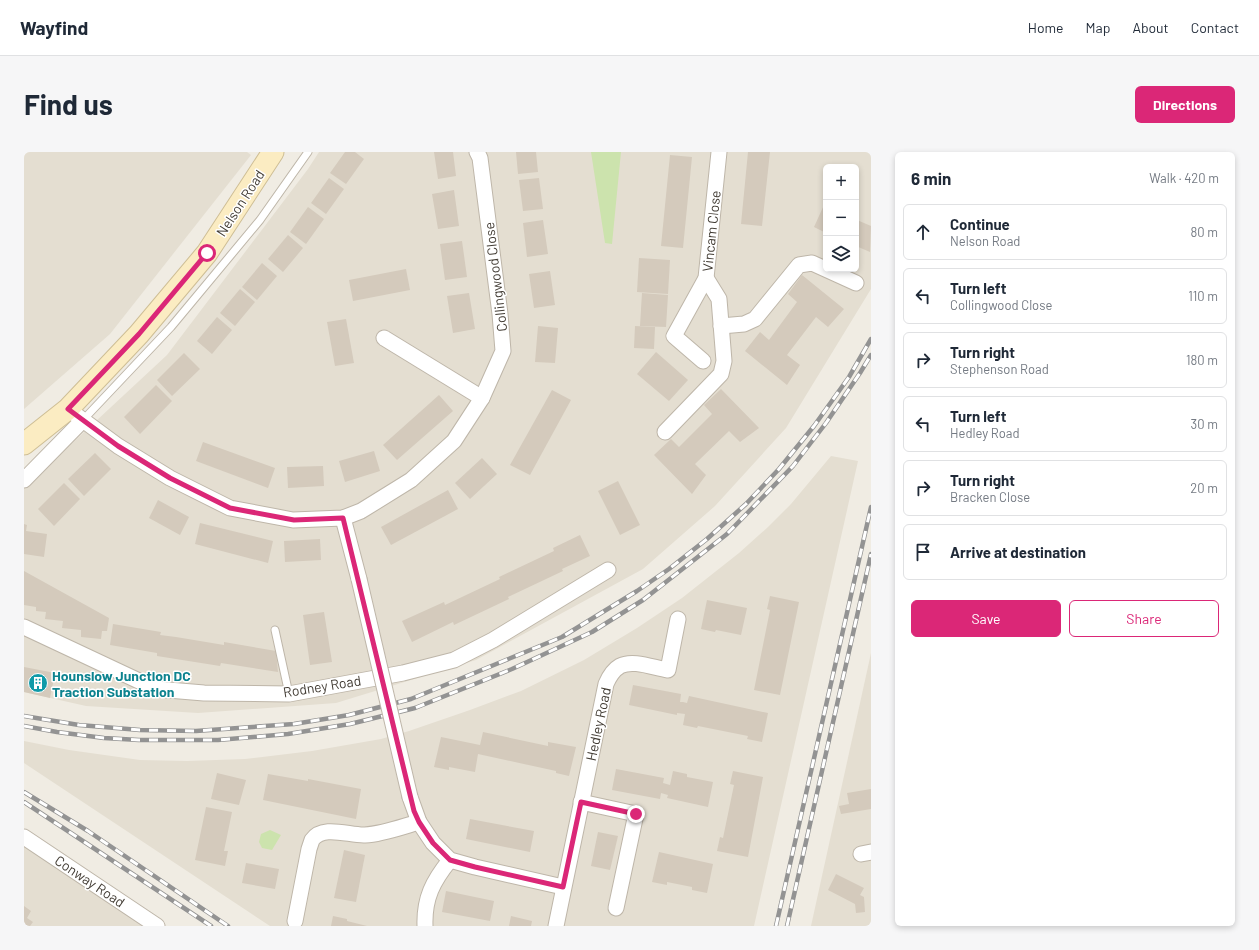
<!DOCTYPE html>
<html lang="en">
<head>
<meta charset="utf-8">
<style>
  :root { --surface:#fff; --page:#f6f6f7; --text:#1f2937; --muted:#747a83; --line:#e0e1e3; --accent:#db2777 }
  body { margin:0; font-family:Barlow,sans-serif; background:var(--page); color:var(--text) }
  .controls { position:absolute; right:12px; top:12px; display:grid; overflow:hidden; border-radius:6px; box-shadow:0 2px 6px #0003 }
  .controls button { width:36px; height:36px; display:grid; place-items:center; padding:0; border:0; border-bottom:1px solid var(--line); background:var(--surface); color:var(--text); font:20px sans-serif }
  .stop { position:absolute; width:12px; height:12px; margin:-9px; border:3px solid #db2777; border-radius:50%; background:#fff }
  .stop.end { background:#db2777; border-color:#fff; box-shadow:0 1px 4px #0008 }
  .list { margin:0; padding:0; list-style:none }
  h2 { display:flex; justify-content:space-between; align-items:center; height:52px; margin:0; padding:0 16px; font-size:17px }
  h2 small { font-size:13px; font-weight:400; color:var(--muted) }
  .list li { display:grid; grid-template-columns:26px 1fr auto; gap:12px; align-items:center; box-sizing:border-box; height:56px; margin:0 8px 8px; padding:0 8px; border:1px solid var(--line); border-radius:6px }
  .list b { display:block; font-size:15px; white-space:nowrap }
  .list p { margin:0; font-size:13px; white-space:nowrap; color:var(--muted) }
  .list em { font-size:13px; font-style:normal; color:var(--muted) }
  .actions { display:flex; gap:8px; padding:12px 16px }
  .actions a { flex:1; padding:9px 0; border:1px solid var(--accent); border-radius:6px; text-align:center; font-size:14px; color:var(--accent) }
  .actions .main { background:var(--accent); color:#fff }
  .icon { flex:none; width:22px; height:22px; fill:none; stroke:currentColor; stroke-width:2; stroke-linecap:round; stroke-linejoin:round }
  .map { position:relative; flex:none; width:847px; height:774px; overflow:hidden; border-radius:6px }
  header { display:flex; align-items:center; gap:24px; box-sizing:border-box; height:56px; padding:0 20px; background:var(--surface); border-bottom:1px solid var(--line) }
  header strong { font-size:19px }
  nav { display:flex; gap:22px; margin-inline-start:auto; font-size:14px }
  .intro { display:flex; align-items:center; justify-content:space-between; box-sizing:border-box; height:96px; padding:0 24px }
  h1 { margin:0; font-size:28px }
  .button { padding:10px 18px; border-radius:6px; background:var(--accent); color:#fff; font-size:14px; font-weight:700 }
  main { display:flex; gap:24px; padding:0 24px }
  aside { flex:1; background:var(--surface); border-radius:6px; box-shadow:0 2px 6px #0003 }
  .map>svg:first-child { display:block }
</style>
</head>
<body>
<header>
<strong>Wayfind</strong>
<nav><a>Home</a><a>Map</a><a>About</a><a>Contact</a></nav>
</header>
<div class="intro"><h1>Find us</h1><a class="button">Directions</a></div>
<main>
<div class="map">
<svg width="847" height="774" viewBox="0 0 847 774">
  <rect width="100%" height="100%" fill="#f0ece3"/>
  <g fill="#e4ded1" fill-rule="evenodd">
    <polygon points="0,0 223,0 227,3 86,182 0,257"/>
    <path d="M295,0H847V137L762,276L691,354L619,417L452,508L312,551L174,561L62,554L0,540V336L143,203L284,17ZM802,15H832V117H802Z"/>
    <polygon points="807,304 834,309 730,774 246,774 0,611 0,589 45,598 116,608 163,609 221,607 288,599 357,587 385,579 446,558 497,539 560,508 613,476 658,446 715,401 744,375 767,352"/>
    <polygon points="847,501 847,774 787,774"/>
    <polygon points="0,691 120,774 0,774"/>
  </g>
  <g fill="#cce3ad">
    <polygon points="567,0 597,0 588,92 581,91"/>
    <polygon points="246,678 257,683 248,698 238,696 235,690 237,682"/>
  </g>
  <g fill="#d4cabc">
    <polygon points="321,0 331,0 340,7 322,32 306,21"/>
    <polygon points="410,0 429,0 432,24 414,27"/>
    <polygon points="492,0 512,0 514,20 494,22"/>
    <polygon points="724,0 746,0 738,74 717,72"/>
    <polygon points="646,3 668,5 659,96 637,94"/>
    <polygon points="305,26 320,37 302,62 287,51"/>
    <polygon points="515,26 519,57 499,59 495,28"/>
    <polygon points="430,38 435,74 414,77 408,42"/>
    <polygon points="800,53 802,54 802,81 790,75"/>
    <polygon points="284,55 300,67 282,92 266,80"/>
    <polygon points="519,68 524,102 503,105 499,71"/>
    <polygon points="833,68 847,74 846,100 832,94 832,71"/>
    <polygon points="264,83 279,96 259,120 244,107"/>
    <polygon points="438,89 443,125 421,128 416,92"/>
    <polygon points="615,106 646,108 644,142 613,140"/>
    <polygon points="238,111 253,124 233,148 218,135"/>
    <polygon points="382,117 386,138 329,149 325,128"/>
    <polygon points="526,119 531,153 510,156 505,122"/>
    <polygon points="778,123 820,157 804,175 792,165 763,203 776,213 763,233 721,199 736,180 745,188 773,150 764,142"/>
    <polygon points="216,137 231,150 211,174 196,161"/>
    <polygon points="445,141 451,177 429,181 423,144"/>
    <polygon points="618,141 644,143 642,175 616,174"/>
    <polygon points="193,165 208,178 188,202 173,189"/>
    <polygon points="322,167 330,211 311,214 303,170"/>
    <polygon points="514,174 534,176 531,211 511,210"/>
    <polygon points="611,174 631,175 630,197 610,196"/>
    <polygon points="632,200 664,228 645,249 613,222"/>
    <polygon points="160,201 176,217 148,244 133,228"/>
    <polygon points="132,233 148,249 116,282 100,265"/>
    <polygon points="697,237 735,276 716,290 705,279 671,312 682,323 668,342 630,303 647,287 655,295 688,262 680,253"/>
    <polygon points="528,238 547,248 506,323 486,313"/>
    <polygon points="415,243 429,259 373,308 359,293"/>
    <polygon points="179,290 251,316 244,336 172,309"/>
    <polygon points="350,299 356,319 321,330 315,309"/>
    <polygon points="71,301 87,317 60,344 44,327"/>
    <polygon points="458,306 473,322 446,347 431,331"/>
    <polygon points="299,314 300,334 264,336 263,315"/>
    <polygon points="594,329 616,373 596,383 574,339"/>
    <polygon points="40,331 56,347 30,374 14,357"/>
    <polygon points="424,338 434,357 367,393 357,375"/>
    <polygon points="134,348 165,365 156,383 125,366"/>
    <polygon points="176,371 249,389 244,411 171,392"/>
    <polygon points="0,372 3,373 2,379 23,382 20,405 0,402"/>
    <polygon points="556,383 566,404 538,417 539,419 484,445 485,447 430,473 429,470 388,490 378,469 420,450 421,453 476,427 475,425 530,399 529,396"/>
    <polygon points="296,387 297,408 261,410 260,389"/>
    <polygon points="0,419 85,466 83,479 78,479 77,487 57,485 57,478 38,476 39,469 21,467 22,460 12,459 12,455 0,453"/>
    <polygon points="746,444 775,450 756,543 730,538 746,458 743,457"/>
    <polygon points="683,448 723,456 717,483 692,478 691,480 677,477"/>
    <polygon points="300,460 308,510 286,513 279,463"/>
    <polygon points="89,472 137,480 136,483 152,485 200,493 200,490 252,499 254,520 197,511 196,514 133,504 133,501 86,493"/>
    <polygon points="0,515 31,521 26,546 0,540"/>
    <polygon points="609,533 657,542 656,550 659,550 663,551 665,544 744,561 738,590 723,587 724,584 674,574 673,576 659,573 661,562 653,561 653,563 605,553"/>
    <polygon points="459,580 524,594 524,590 552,595 545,624 532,621 532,619 454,602 451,620 425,615 425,618 410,615 417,585 456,593"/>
    <polygon points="592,617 640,626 639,631 646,633 649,619 663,622 663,625 689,630 684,655 643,646 644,643 637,641 636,647 588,638"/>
    <polygon points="709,619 739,625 724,705 693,699 696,685 699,686 710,633 706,632"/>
    <polygon points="193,621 222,628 215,653 187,647"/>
    <polygon points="244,622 284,629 284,627 337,637 332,667 239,648"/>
    <polygon points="847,637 847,657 817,662 815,654 825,652 823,641"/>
    <polygon points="182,655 208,660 200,699 204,699 201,714 171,708"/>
    <polygon points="446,667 510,679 506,700 442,687"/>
    <polygon points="574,680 594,684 586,718 567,714"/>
    <polygon points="320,698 341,703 332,750 310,746"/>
    <polygon points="635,700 689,712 683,741 668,738 668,735 643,730 643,733 628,730"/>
    <polygon points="222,711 255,717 251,737 218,731"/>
    <polygon points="812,722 840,736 836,743 840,745 841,760 832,761 831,752 804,738"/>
    <polygon points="422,739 470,749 466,769 418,760"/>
    <polygon points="0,754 7,759 3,766 9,770 6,774 0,774"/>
    <polygon points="309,764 323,767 323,769 343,774 307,774"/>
    <polygon points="487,764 508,769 507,774 485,774"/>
  </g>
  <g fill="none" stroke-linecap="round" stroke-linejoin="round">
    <g stroke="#beb6a9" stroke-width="9">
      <g id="service">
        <polyline points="59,268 147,175 236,68 284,0"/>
        <polyline points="251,478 265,542"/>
      </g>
    </g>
    <g stroke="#beb6a9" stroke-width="17">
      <g id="minor">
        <polyline points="697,174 720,172 731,167 775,113 788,111 832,131"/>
        <polyline points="360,186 458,246"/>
        <polyline points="679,209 650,184 682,126 695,0"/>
        <polyline points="44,257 94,294 146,326 206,356 269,368 319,366 337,359 387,328 430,289 458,246 479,199 476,162 456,6 453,0"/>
        <polyline points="641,280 697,222 700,209 695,147 682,126"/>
        <polyline points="0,328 59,268"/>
        <polyline points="319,366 335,427"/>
        <polyline points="0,475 132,537 180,541 265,542 379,521 430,508 469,488 584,418"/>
        <polyline points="386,645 395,670 409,691 426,708 451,715 539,735"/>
        <polyline points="557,650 612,662 592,756"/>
        <polyline points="0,685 133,774"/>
        <polyline points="837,702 847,700"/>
        <path d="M271,769L285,697C286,694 287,691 288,688C299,672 326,684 341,683C359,682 377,675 395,670"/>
        <path d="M401,774C400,746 409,729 426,708"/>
        <path d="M532,774L582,532C585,525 589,518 596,514C609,507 630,516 644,518L654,467"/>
      </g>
    </g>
    <g stroke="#cebe95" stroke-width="23">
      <polyline id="secondary" points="0,292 44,257 115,182 183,101 249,0"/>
    </g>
    <use href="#service" stroke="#fff" stroke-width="7"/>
    <use href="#minor" stroke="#fff" stroke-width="15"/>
    <use href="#secondary" stroke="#fbecc2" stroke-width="21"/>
    <g stroke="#939393" stroke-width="4.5">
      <g id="rail">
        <polyline points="0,564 55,573 116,578 172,579 270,572 325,563 387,547 538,485 613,439 645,417 683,387 722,352 755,317 790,274 825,225 847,187"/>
        <polyline points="0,574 33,580 80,586 115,588 194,588 264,582 326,572 391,556 488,517 568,480 619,448 703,382 769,314 802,271 836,221 847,203"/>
        <polyline points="0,640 64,679 204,774"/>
        <polyline points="0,650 187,774"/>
        <polyline points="752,774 847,355"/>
        <polyline points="763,774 847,402"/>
      </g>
    </g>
    <use href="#rail" stroke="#fff" stroke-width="3" stroke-dasharray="9" stroke-linecap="butt"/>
    <g stroke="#beb6a9" stroke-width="17" stroke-linecap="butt">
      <polyline id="minor-bridge" points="335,427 386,645"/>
    </g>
    <use href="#minor-bridge" stroke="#fff" stroke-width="15"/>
  </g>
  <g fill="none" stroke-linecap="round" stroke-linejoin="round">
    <polyline stroke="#db2777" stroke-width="5" points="183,101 115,182 44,257 94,294 146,326 206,356 270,368 319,366 390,659 395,670 409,691 426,708 451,715 539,735 557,650 612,662"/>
  </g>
  <defs>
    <g id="building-disc" transform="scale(1)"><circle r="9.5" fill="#0f9aa8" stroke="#fff"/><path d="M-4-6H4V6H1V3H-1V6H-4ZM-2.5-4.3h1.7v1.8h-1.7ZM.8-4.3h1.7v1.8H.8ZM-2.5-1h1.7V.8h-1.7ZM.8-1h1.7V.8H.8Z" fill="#fff"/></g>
  </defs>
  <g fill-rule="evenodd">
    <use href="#building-disc" x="14" y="531"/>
  </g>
  <g text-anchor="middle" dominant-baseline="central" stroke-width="3" stroke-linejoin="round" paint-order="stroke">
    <g font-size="14" fill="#423c34" stroke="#fff">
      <text transform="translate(216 51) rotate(-57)">Nelson Road</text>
      <text transform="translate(687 79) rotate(-84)">Vincam Close</text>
      <text transform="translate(471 125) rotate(-97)">Collingwood Close</text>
      <text transform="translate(298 534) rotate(-9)">Rodney Road</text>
      <text transform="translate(574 572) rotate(-78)">Hedley Road</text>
      <text transform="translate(66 729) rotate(34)">Conway Road</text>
    </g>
    <g font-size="14" font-weight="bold" fill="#0d838f" stroke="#fff" text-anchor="start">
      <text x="28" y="523">Hounslow Junction DC<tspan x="28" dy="16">Traction Substation</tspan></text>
    </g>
  </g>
</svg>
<div class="controls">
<button>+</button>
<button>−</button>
<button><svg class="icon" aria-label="layers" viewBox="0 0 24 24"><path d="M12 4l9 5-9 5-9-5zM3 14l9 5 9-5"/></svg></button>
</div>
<div class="stop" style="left:183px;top:101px"></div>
<div class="stop end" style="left:612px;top:662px"></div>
</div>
<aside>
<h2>6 min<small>Walk · 420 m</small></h2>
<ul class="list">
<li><svg class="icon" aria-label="ahead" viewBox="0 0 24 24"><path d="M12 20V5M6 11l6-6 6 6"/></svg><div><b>Continue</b><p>Nelson Road</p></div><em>80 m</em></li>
<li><svg class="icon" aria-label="left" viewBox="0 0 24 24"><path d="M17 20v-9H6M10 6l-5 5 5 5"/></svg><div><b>Turn left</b><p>Collingwood Close</p></div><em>110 m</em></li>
<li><svg class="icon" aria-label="right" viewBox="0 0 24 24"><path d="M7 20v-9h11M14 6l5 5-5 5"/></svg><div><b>Turn right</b><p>Stephenson Road</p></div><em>180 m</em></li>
<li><svg class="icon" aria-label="left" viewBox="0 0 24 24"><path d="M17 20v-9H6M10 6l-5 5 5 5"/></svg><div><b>Turn left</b><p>Hedley Road</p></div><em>30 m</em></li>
<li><svg class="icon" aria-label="right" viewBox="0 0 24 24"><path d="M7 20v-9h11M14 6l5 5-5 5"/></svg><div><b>Turn right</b><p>Bracken Close</p></div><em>20 m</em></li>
<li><svg class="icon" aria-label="arrive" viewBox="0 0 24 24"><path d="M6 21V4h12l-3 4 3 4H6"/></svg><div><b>Arrive at destination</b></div></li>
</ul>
<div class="actions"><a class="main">Save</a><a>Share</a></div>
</aside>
</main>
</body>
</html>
